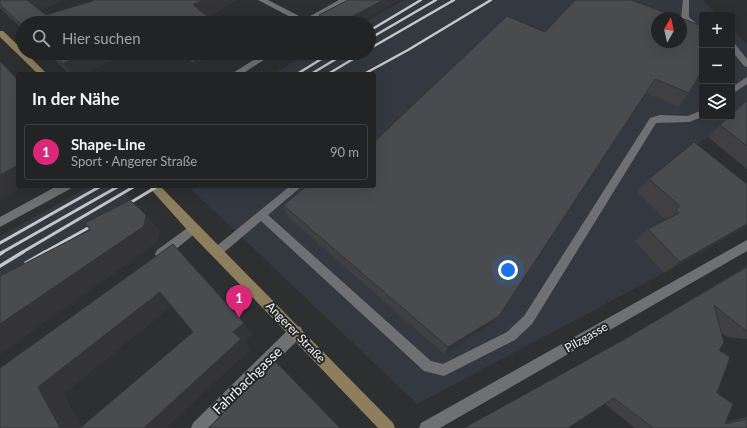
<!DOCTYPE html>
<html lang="de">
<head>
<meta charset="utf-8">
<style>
  :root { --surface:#222325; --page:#2e2f32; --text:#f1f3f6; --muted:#a2a4a7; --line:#3f4042; --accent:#db2777 }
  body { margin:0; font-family:Lato,sans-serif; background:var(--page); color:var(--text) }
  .controls { position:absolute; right:12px; top:12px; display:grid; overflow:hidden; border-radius:4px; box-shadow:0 4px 16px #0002 }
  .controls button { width:36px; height:36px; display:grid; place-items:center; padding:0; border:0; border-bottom:1px solid var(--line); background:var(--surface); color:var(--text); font:20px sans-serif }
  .compass { position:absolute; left:651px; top:12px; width:36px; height:36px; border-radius:50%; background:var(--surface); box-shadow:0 4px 16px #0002; rotate:8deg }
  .you { position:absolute; left:508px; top:270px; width:14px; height:14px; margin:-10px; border:3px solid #fff; border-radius:50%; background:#1a73e8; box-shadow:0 0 0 6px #1a73e833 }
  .badge { display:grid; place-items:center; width:26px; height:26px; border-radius:50%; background:var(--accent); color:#fff; font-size:13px; font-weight:700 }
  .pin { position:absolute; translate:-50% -33px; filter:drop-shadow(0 1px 2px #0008) }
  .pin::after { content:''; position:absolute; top:21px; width:14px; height:12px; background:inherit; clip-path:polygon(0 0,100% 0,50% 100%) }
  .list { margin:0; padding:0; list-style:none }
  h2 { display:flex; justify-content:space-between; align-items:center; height:52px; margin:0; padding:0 16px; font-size:17px }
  h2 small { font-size:13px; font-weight:400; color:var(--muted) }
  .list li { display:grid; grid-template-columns:26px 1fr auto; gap:12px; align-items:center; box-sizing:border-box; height:56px; margin:0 8px 8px; padding:0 8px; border:1px solid var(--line); border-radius:4px }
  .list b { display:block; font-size:15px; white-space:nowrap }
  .list p { margin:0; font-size:13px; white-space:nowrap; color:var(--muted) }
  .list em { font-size:13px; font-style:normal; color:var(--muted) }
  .icon { flex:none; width:22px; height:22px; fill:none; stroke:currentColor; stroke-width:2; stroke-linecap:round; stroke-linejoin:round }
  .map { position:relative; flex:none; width:747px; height:428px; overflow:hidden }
  .search { position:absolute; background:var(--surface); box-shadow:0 4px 16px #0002; left:16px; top:16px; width:360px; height:44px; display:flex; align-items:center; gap:10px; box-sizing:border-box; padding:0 14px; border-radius:22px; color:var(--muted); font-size:15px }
  .panel { position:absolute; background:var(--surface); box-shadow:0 4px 16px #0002; left:16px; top:72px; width:360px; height:116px; border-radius:4px }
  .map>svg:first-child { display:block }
</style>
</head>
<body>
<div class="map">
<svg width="747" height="428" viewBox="0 0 747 428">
  <rect width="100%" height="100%" fill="#2e2f31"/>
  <g fill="#343840" fill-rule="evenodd">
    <path d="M404,0H703L717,15H702V117H731L708,137L680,156L665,219L634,241L664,273L417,404L188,186H374V74H273L309,53H369V23H363ZM657,18H681V42H657Z"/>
    <polygon points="732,29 747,44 747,106 732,116"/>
    <polygon points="90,186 119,186 142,210 122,219 0,288 0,236"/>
  </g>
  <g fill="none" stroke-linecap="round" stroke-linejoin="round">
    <g fill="#6f7073" fill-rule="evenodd">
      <polygon points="683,0 689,0 689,17 697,24 702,26 702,31 691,28 681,18"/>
      <polygon points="732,44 735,44 747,59 747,67 744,66 732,51"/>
      <polygon points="747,77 747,84 732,94 732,87"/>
      <polygon points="702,110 702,117 689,122 656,123 532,324 515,340 444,376 424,371 261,221 221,255 217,257 213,255 212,252 213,249 290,186 302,186 268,215 431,361 443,364 507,332 524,316 650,118 660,115 688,116"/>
    </g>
    <g fill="#6f7073" fill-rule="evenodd">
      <polygon points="258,0 268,0 305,19 339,0 349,0 309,23 299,23 300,22"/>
      <polygon points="265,53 275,53 242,74 231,74"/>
      <polygon points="57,186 71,186 70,189 0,227 0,217"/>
      <polygon points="193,224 197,226 199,229 197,232 165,258 161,259 157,258 155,254 157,250"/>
      <polygon points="747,240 747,251 440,428 419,428 421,423"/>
      <polygon points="296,326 301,327 302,332 301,337 208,428 191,428 193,423 291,327"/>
    </g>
    <g fill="#8d7f5d" fill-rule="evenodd">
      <polygon points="0,31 3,31 23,50 23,53 26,53 47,74 38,74 0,37"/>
      <polygon points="148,186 160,186 393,423 395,428 378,428 291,337 189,232"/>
    </g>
    <g stroke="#c5c6c8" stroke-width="2.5">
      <polyline points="369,31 421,0"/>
      <polyline points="369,39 436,0"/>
      <polyline points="369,49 454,0"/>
      <polyline points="297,74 331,53"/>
      <polyline points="311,74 346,53"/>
      <polyline points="328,74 363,53"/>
      <polyline points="364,74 408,50 491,0"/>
    </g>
    <g stroke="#c5c6c8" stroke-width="3">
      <polyline points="123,207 158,186"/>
      <polyline points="0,243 101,186"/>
      <polyline points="1,253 119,186"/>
      <polyline points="21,253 135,186"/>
      <polyline points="43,253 97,223"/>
    </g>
    <g stroke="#c5c6c8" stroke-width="3.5">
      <polyline points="0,254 3,252"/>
      <polyline points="26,263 45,252"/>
      <polyline points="0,266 23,252"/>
    </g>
  </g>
  <g fill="#404043">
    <polygon points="0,0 63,0 39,10 46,15 92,1 92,0 236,0 208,17 216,23 23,23 23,30 4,12 0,8"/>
    <polygon points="348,0 399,0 357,23 320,23 319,15"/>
    <polygon points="507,16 689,93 678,107 646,93 493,323 444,354 287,216 283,205 374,186"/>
    <polygon points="47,53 126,53 86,74 70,74"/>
    <polygon points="179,53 216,53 195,64"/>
    <polygon points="747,101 747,169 708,137 720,125"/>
    <polygon points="649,179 747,184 747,226 664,273 634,241 648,229 662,222 665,219 637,192"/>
    <polygon points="747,266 747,339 727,337 722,333 719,350 717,393 726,422 747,417 747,428 635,428 605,404 613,346"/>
  </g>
  <g fill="#343437">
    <polygon points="25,0 63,0 34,12"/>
    <polygon points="202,0 236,0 199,22 193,5"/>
    <polygon points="383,0 399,0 357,23 340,23"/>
    <polygon points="148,20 149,23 143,23"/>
    <polygon points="84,53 126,53 86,74 71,74 63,64"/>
    <polygon points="190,53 216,53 195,64"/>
    <polygon points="18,165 18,186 23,186 0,199 0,175"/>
    <polygon points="146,215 160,231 158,242 0,354 0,324"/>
    <polygon points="747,224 747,226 664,273 680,262"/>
    <polygon points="160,292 174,304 64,394 83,428 60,428 38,387"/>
    <polygon points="499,316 493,323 444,354 448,347"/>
    <polygon points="244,323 253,334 244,342 251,349 166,428 144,428 233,332"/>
  </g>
  <g fill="#4a4b4e" stroke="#343437">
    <polygon points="0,0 27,0 46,15 93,1 92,0 202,0 193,5 216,23 152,23 148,20 143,23 23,23 23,26 0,5"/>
    <polygon points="348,0 383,0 340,23 330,23 319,15"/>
    <polygon points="575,0 631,0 680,18 657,18 657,42 681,42 681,18 702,26 702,71 689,93 655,79 499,316 448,347 283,205 307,186 374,186 374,142 507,16 545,32"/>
    <polygon points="52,53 84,53 63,64"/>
    <polygon points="0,61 18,80 18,165 0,175"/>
    <polygon points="746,101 747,101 747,146 720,125 728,117 732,117 732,114"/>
    <polygon points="694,142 747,184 747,224 680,262 648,229 679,213 676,210 680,206 649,179"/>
    <polygon points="130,200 146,215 144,226 0,324 0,276 90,230 85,223"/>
    <polygon points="173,244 244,323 233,332 241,339 144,428 80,428 193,332 160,292 38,387 60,428 0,428 0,368"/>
    <polygon points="747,267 747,331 745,330 714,305 724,343 719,350 730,357 717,393 733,404 725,424 747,419 747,428 653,428 614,398 568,428 464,428 625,339"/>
    <polygon points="274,360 340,428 209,428 215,422 268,362 270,365"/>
  </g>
  <g text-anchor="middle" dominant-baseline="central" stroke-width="4" stroke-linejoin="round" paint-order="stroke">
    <g font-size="12" fill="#f1f2f4" stroke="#242527">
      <text transform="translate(296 332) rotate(46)">Angerer Straße</text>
      <text transform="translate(586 337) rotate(-30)">Pilzgasse</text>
    </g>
    <g font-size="14" fill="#f1f2f4" stroke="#242527">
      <text transform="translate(247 380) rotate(-44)">Fahrbachgasse</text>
    </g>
  </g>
</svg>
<div class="controls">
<button>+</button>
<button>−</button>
<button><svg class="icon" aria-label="layers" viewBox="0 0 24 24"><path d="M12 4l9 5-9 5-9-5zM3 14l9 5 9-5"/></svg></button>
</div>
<svg class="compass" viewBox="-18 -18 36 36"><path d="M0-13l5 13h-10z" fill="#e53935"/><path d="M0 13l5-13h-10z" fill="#a2a4a7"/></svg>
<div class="you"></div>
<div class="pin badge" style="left:239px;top:318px">1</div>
<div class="search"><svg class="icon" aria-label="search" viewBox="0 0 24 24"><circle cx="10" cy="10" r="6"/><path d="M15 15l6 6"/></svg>Hier suchen</div>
<section class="panel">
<h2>In der Nähe<small></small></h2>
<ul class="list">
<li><span class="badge">1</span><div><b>Shape-Line</b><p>Sport · Angerer Straße</p></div><em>90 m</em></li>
</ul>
</section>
</div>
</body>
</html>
